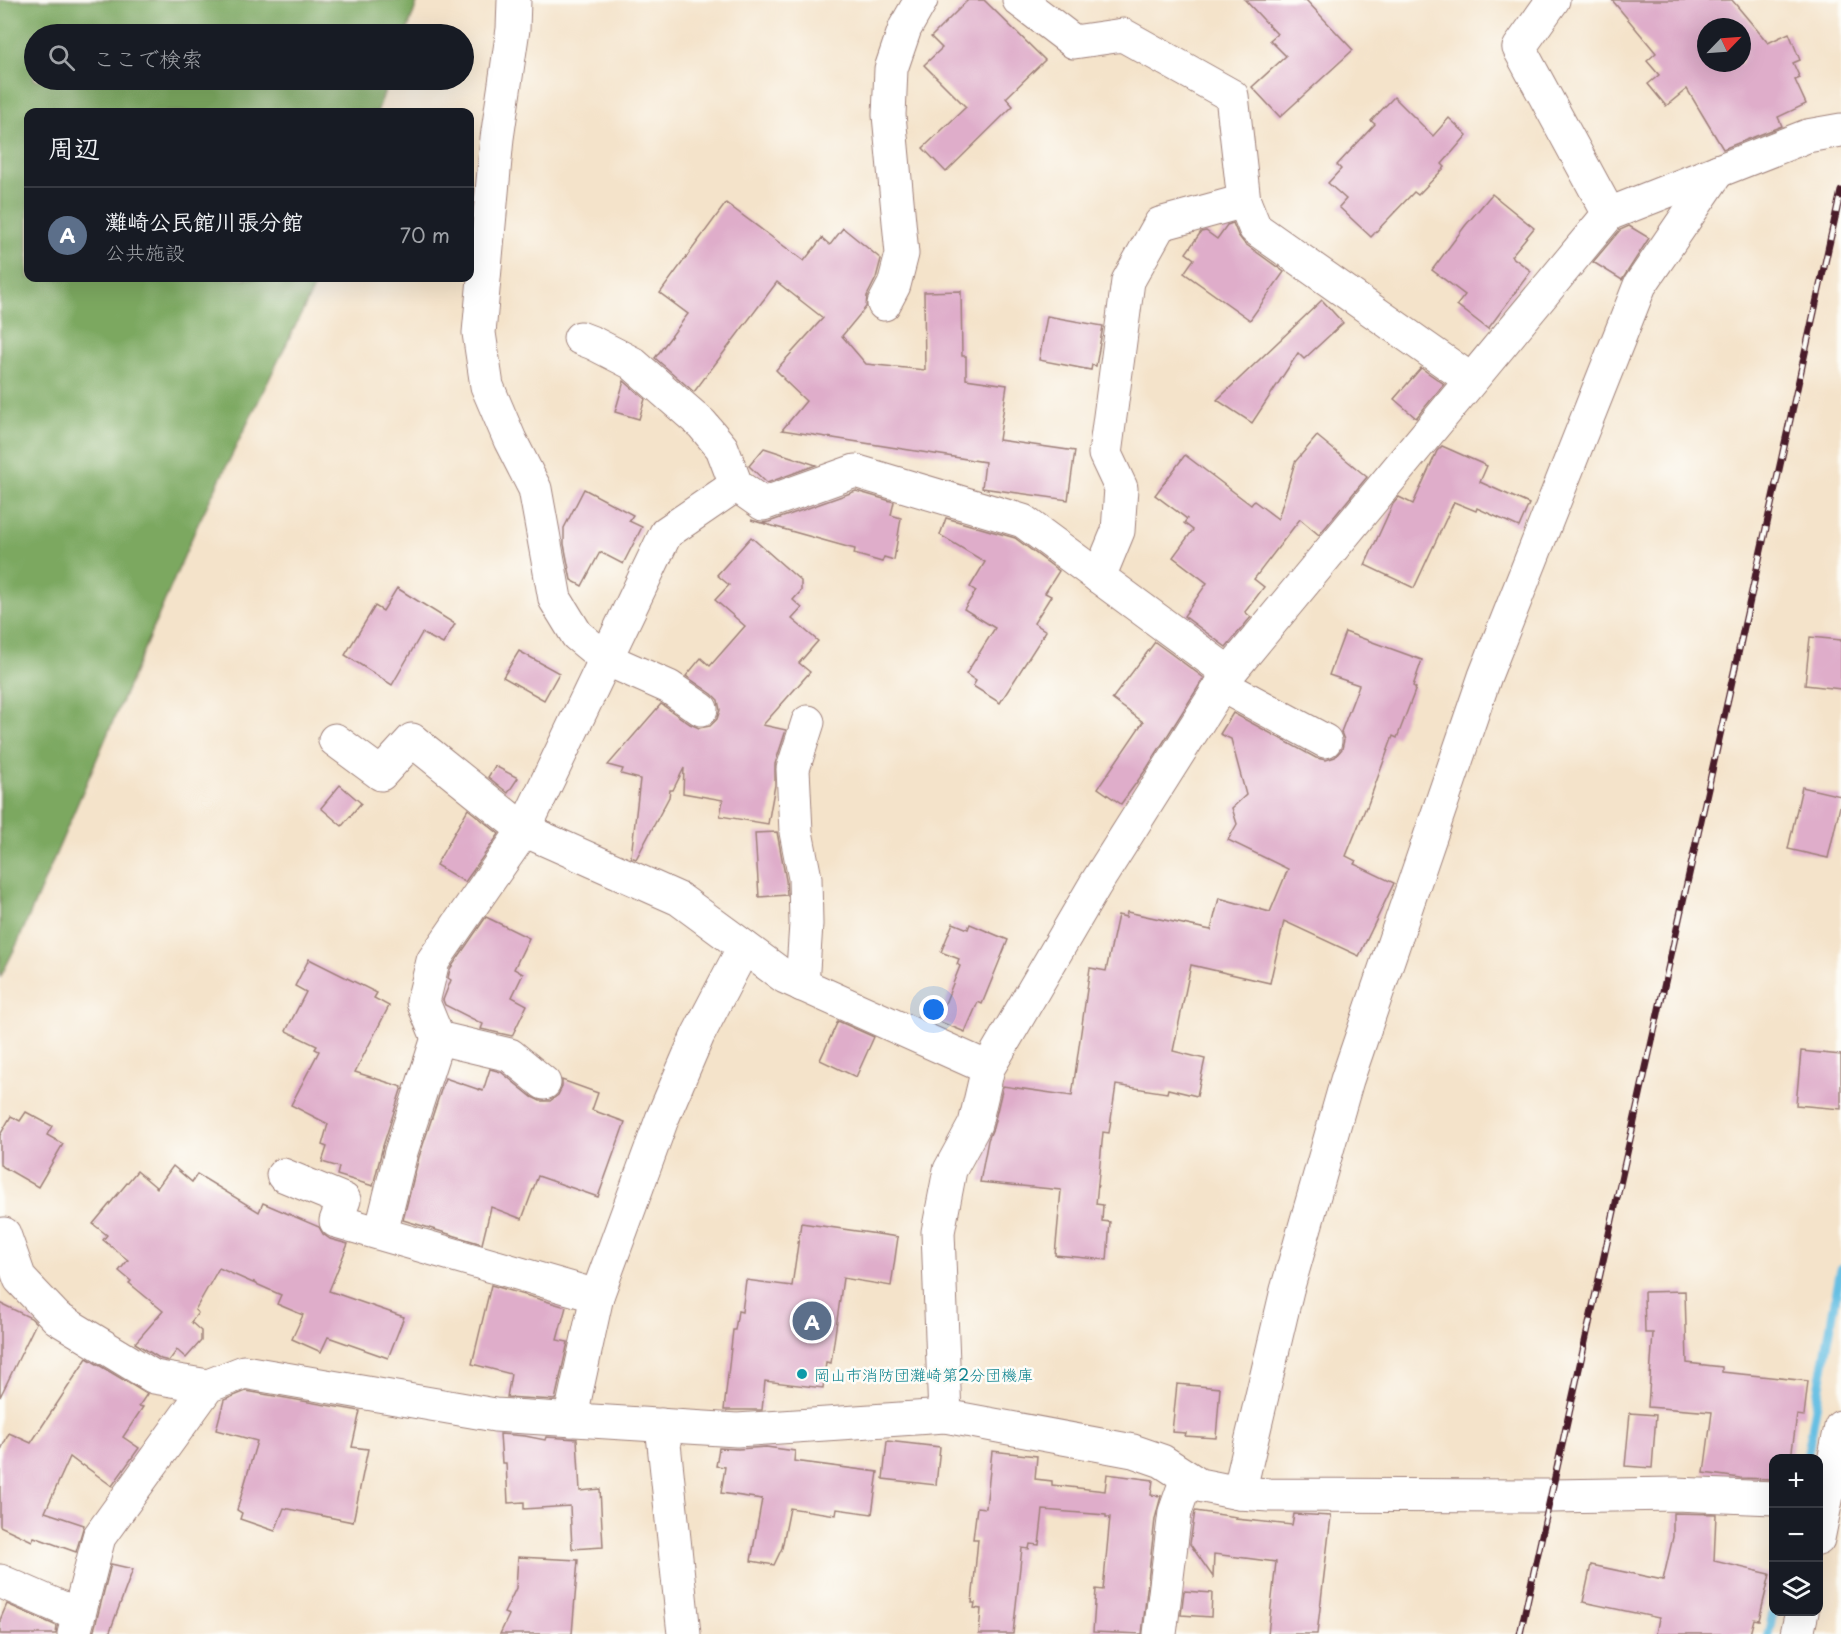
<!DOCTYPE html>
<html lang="ja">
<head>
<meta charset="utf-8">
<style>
  :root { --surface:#171b24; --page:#242831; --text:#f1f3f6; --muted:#9ea1a6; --line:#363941; --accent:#8c9099 }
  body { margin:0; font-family:"Playpen Sans","Klee One",sans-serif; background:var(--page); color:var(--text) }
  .controls { position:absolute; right:18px; bottom:18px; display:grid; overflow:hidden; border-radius:12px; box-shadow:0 6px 24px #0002 }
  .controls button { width:54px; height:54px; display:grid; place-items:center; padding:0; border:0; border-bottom:2px solid var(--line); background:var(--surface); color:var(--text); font:30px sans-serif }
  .compass { position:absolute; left:1697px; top:18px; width:54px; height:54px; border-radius:50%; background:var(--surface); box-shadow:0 6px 24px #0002; rotate:65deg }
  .you { position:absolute; left:934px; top:1010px; width:21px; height:21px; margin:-15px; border:4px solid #fff; border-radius:50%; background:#1a73e8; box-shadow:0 0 0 9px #1a73e833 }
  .badge { display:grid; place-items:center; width:39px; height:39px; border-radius:50%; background:var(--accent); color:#fff; font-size:20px; font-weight:700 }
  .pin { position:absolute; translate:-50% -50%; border:3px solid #fff; box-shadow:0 2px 6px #0006 }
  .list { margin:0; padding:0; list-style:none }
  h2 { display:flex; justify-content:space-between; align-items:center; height:78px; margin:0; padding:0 24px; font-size:26px }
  h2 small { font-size:20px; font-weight:400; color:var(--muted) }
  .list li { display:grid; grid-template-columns:39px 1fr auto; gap:18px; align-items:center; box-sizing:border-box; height:96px; padding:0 24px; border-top:2px solid var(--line) }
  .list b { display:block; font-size:22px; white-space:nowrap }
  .list p { margin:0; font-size:20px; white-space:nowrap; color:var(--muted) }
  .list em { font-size:20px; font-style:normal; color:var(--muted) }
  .icon { flex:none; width:33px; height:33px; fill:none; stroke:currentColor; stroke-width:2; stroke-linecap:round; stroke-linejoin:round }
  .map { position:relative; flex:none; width:1841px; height:1634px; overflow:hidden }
  .search { position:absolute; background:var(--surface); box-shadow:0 6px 24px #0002; left:24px; top:24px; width:450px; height:66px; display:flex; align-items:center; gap:15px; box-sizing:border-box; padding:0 21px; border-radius:33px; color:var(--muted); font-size:22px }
  .panel { position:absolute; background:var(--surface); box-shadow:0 6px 24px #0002; left:24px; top:108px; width:450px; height:174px; border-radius:12px }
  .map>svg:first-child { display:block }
</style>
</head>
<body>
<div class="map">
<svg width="1841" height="1634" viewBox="0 0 1841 1634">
  <rect width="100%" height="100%" fill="#fdfcf7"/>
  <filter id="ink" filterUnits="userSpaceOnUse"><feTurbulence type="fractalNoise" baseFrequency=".0167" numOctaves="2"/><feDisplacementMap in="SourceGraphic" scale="12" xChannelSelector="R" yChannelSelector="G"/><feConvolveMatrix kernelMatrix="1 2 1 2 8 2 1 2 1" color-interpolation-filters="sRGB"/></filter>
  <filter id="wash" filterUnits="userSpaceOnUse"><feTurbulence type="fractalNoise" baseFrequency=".008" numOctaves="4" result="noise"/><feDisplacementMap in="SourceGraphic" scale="24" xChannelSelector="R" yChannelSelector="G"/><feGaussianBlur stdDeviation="1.35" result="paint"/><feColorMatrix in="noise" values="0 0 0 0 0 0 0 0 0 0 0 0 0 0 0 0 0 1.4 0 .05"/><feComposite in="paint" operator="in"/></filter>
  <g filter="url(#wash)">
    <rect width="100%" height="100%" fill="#f4e3ca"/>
    <polygon fill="#7ba861" stroke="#626446" stroke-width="1.5" points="0,0 418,0 406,34 34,34 34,80 389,80 377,112 28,112 28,278 317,278 312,292 197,526 18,942 0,978"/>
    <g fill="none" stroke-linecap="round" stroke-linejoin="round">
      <g stroke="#66bfe3" stroke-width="9">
        <polyline points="1807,1458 1841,1268"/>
        <polyline points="1768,1634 1774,1610"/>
      </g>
    </g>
    <g id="blocks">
      <g fill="#dfadca" fill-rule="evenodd">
        <polygon points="968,0 984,0 1045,60 1006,98 1013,106 946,172 923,148 966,107 924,65 942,48 931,37"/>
        <polygon points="1245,0 1306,0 1353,50 1280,117 1252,87 1286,56 1270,40 1277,34"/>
        <path d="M1612,0H1732L1768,43L1789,33L1800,60L1793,63L1800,78L1795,80L1806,104L1778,117L1782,126L1723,149L1687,89L1666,106L1648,84L1659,75L1647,61L1656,53ZM1706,27H1742V63H1706Z"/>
        <polygon points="1394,97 1433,136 1449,118 1467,135 1442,164 1445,167 1418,195 1414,192 1371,237 1339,207 1346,199 1328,183 1341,169 1337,165 1375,124 1371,121"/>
        <polygon points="1492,194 1534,228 1511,256 1531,271 1488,329 1457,305 1465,295 1432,270 1465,226"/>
        <polygon points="726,203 804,261 822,238 830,245 843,228 881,259 876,278 867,296 866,307 842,336 866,364 925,370 924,292 961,291 962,356 966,356 966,379 1007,385 999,440 1075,451 1068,500 982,488 985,462 782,430 806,401 783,379 784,378 776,370 823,318 777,282 694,392 655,358 688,314 660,293"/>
        <polygon points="1233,223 1238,235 1244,243 1284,272 1250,320 1184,273 1194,259 1186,253 1201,232 1206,231 1217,239 1227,225"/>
        <polygon points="1629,226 1649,238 1622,280 1593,262 1620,230"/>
        <polygon points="1322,300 1343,323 1304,359 1298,353 1252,423 1217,400"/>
        <polygon points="1047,316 1103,326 1096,366 1092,365 1091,370 1039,360"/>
        <polygon points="1421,368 1444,384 1416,418 1394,399"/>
        <polygon points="624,381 645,399 639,419 615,412"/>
        <polygon points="1317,436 1367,477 1319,535 1300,519 1254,579 1264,587 1245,612 1251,617 1226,647 1184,616 1207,583 1173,557 1193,530 1184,523 1187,519 1155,495 1185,455 1251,505 1254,501 1278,519 1295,462"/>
        <polygon points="1442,446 1487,466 1480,482 1529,504 1519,527 1477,508 1476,511 1454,502 1414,588 1365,565 1393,504 1399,497 1413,504 1437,451"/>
        <polygon points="764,448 816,465 767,483 749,466"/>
        <polygon points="584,489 633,515 629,521 642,527 623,564 600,552 582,586 571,580 564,544 564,528"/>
        <polygon points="856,491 894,502 891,515 901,518 894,560 884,557 882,562 854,554 855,549 751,520 761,523 769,522"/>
        <polygon points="946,518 1015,538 1059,571 1045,593 1051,596 1034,623 1046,631 1000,703 973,686 976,681 966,674 995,628 964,609 976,591 970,587 985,562 940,535"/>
        <polygon points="751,537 801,581 801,591 793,600 802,608 792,619 818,641 799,663 810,672 763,725 786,730 775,764 775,785 768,824 720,816 723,800 683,793 684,768 673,790 670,790 669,797 636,859 631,857 640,779 621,774 623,769 608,765 661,704 690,724 699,728 710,726 717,719 720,710 718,700 712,694 686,676 701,658 710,666 745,626 715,600 729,585 717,575"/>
        <polygon points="397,588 455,624 443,644 422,633 392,685 345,655 375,606 383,611"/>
        <polygon points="1345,632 1422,660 1413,686 1416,688 1397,738 1393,736 1367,807 1366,807 1346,856 1356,861 1354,864 1394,883 1359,956 1284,921 1270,983 1191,965 1173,1051 1205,1059 1197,1096 1168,1089 1167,1093 1116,1085 1109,1133 1103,1132 1096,1204 1103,1205 1102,1221 1110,1222 1107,1260 1055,1255 1061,1190 980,1182 988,1140 993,1128 1003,1086 1072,1096 1090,968 1106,971 1118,915 1126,917 1127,912 1211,930 1219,898 1270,912 1288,869 1228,840 1237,824 1232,808 1246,795 1231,739 1220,734 1233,713 1316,758 1326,760 1335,757 1342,749 1344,740 1341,732 1359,685 1329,675"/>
        <polygon points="1810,637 1841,640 1841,689 1805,685"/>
        <polygon points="1155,642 1204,678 1147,768 1121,804 1098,788 1143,722 1112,699"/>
        <polygon points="519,651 559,673 544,700 503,677"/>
        <polygon points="495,766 518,778 508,793 488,777"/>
        <polygon points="340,785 361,803 342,826 321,808"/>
        <polygon points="1802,787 1841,796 1841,802 1828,858 1788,849"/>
        <polygon points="468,809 499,834 465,882 436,865"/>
        <polygon points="777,832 786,880 787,895 759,897 755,833"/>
        <polygon points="486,917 529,938 514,969 523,974 512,997 527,1005 512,1036 481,1029 483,1024 445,1005 443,1000 451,980 448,978 450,969"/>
        <polygon points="953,923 968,929 970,924 1008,940 982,1004 978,1002 965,1032 938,1021 960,966 957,964 959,959 941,952"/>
        <polygon points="309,959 377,993 374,998 389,1006 355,1072 402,1087 383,1146 373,1186 337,1175 339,1167 322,1162 327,1147 322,1145 328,1124 291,1105 319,1051 315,1049 317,1046 286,1031 306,992 295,986"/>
        <polygon points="838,1021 874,1037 856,1077 820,1060"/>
        <polygon points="1801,1051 1841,1055 1841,1109 1796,1105"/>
        <polygon points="490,1069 501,1072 532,1097 540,1101 550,1101 558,1095 562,1087 562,1080 598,1093 592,1110 625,1122 598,1197 538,1176 522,1219 491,1207 482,1244 403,1220 419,1157 445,1078 483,1091"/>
        <polygon points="26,1112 52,1126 47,1135 63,1144 38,1187 0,1165 0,1135 11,1116 20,1121"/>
        <polygon points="173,1166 192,1182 197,1174 259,1212 263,1203 319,1227 323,1234 330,1239 348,1244 329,1291 404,1317 388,1358 328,1337 321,1352 292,1339 303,1315 277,1304 281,1295 254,1283 254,1281 253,1283 219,1268 195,1310 198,1313 191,1322 201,1331 201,1341 186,1358 177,1350 169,1361 161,1359 135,1343 163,1311 129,1283 131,1281 119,1271 128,1260 103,1240 107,1235 93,1224 137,1171 157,1188"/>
        <polygon points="801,1223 898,1237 891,1286 843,1278 831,1363 826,1362 823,1388 765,1381 762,1410 724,1410 733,1330 735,1330 738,1311 742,1312 746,1280 792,1286"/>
        <polygon points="491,1285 566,1307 557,1340 568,1342 555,1400 507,1397 511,1374 472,1364"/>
        <polygon points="1685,1291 1687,1363 1722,1367 1722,1372 1808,1381 1804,1416 1797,1415 1791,1458 1773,1458 1773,1479 1740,1478 1704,1473 1712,1412 1648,1407 1653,1333 1645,1333 1644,1292"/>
        <polygon points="0,1303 31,1318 36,1323 0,1397"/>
        <polygon points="87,1358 147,1394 139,1406 143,1407 123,1437 139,1448 112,1486 83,1465 82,1466 70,1457 45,1512 84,1525 76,1552 34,1537 32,1541 0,1526 0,1452 9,1433 31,1443"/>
        <polygon points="1177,1384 1220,1388 1216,1438 1185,1436 1186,1433 1172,1432"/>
        <polygon points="246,1391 360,1411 352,1447 368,1449 353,1522 284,1508 275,1531 240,1519 242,1513 237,1510 257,1441 216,1430 224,1400"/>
        <polygon points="1630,1413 1656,1415 1652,1468 1625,1466"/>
        <polygon points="500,1434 525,1436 545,1440 546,1437 577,1439 580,1491 600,1489 603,1547 572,1549 570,1506 524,1509 524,1502 508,1503 506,1463 502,1463"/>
        <polygon points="887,1441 940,1447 936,1485 883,1479"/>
        <polygon points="766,1447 795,1451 794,1461 878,1472 872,1514 837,1509 836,1515 790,1508 782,1548 774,1565 751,1561 762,1499 721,1493 725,1467 716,1466 719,1448 738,1449"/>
        <polygon points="992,1451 1037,1456 1035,1479 1052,1481 1052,1485 1105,1491 1107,1474 1153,1480 1151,1495 1161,1496 1155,1519 1142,1634 1093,1632 1096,1589 1103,1590 1110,1517 1106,1517 1106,1515 1043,1510 1039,1545 1030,1544 1029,1549 1022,1548 1013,1634 979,1634 981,1609 974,1608 975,1603 972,1603 978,1539 973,1539 977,1507 986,1508"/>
        <polygon points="1195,1511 1237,1517 1236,1519 1292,1525 1294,1514 1331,1516 1317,1634 1268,1634 1276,1562 1214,1554 1213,1577 1190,1544"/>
        <polygon points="1673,1513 1716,1514 1714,1561 1770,1574 1759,1620 1754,1619 1750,1634 1656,1634 1659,1618 1583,1602 1591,1565 1663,1580 1673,1537"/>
        <polygon points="518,1557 578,1560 572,1634 500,1634 509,1615 504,1613 516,1588"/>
        <polygon points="111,1564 133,1569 109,1634 93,1634"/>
        <polygon points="1184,1591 1212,1593 1211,1617 1181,1615"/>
        <polygon points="7,1604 57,1626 56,1634 0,1634 0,1620"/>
      </g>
    </g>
  </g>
  <g filter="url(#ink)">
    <use href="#blocks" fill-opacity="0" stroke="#9f817a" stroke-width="1.5"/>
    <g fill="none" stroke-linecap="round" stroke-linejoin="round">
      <g stroke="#9f817a" stroke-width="35">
        <g id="minor">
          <polyline points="514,0 513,29 497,138 479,333 487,386 510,440 535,489 555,599 577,635 606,659 669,687 701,709"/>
          <polyline points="1019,0 1074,42 1123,35 1232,96 1244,201 1255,228 1471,380"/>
          <polyline points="1553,0 1519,48 1609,214"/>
          <polyline points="884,304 894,285 902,254 889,115 891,69 905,28 921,0"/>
          <polyline points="580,338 593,343 632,363 702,424 722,448 736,485 763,504 855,471 1023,521 1229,673"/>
          <polyline points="1099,577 1118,531 1121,488 1105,454 1128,281 1160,224 1244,201"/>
          <polyline points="1221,685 1325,741"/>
          <polyline points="335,740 381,774 412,740 524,830 679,899 785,977 988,1068"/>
          <polyline points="802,985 806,924 805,878 796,832 793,769 808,722"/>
          <polyline points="544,1083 510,1055 438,1038 423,1002 433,961 524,830 666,533 736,485"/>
          <polyline points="283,1175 344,1200 336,1221 597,1296"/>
          <polyline points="381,1233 401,1152 438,1038"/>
          <polyline points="4,1234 20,1279 57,1318 154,1377 208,1386"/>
          <polyline points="945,1416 938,1232 950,1170 975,1124 988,1068 1095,885 1229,673 1609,214 1807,136 1841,130"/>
          <polyline points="570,1420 597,1296 662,1119 698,1035 744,947"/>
          <polyline points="662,1425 684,1634"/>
          <polyline points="1239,1493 1287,1290 1347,1080 1485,676 1640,285 1718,171"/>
          <polyline points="1818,1539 1841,1427"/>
          <polyline points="0,1581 78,1615"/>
          <polyline points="74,1634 99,1537 208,1386 244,1372 495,1415 737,1430 945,1416 1133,1451 1162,1461 1199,1485 1239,1493 1269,1495 1551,1496 1675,1494 1774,1498"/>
          <polyline points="1160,1634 1175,1512 1187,1478"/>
          <polyline points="1797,1634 1802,1612"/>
        </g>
      </g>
      <use href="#minor" stroke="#fff" stroke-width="33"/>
      <g stroke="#4a1f2b" stroke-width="7">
        <polyline id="rail" points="1520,1634 1841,191"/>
      </g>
      <use href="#rail" stroke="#fdfcf7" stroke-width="4.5" stroke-dasharray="14" stroke-linecap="butt"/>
    </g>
  </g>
  <circle fill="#0f9aa8" stroke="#fdfcf7" stroke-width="2" cx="802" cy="1374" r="6"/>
  <g text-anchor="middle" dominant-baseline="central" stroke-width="5" stroke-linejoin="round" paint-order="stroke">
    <g font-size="16" fill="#0d838f" stroke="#fdfcf7" text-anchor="start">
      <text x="814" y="1374">岡山市消防団灘崎第2分団機庫</text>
    </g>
  </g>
</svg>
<div class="controls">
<button>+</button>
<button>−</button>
<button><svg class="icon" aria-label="layers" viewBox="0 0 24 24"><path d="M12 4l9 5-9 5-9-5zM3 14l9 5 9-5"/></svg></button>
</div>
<svg class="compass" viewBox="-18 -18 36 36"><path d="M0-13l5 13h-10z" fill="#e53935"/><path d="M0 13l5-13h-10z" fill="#9ea1a6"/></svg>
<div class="you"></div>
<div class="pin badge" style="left:812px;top:1321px;background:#5c6f8a">A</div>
<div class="search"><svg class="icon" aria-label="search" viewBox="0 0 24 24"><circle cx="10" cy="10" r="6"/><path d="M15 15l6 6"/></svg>ここで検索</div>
<section class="panel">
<h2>周辺<small></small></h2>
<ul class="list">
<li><span class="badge" style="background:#5c6f8a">A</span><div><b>灘崎公民館川張分館</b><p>公共施設</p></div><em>70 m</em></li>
</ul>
</section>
</div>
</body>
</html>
